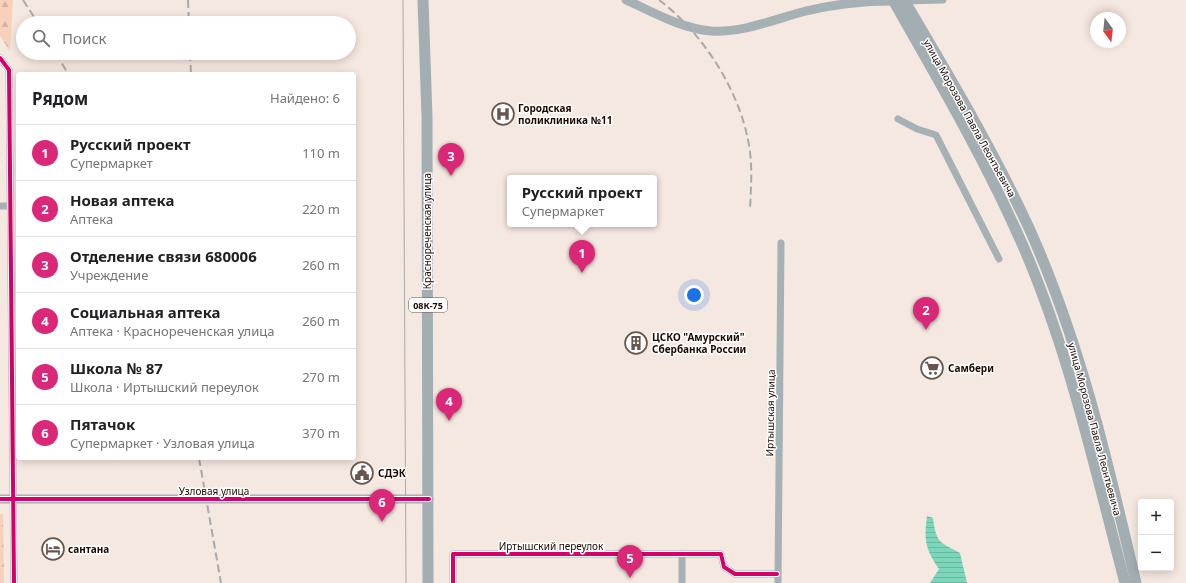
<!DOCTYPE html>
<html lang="ru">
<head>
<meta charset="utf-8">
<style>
  :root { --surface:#fff; --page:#f6f6f6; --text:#202124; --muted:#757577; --line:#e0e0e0; --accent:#db2777 }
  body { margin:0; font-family:"Noto Sans",sans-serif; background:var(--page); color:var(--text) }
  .controls { position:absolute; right:12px; bottom:12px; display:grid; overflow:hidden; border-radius:4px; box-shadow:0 2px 10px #0003 }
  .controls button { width:36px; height:36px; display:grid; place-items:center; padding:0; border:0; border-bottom:1px solid var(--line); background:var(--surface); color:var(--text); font:20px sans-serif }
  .compass { position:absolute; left:1090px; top:12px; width:36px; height:36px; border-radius:50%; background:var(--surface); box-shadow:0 2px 10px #0003; rotate:165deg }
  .you { position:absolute; left:694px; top:295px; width:14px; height:14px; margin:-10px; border:3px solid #fff; border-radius:50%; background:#1a73e8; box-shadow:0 0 0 6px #1a73e833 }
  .badge { display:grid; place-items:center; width:26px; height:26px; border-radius:50%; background:var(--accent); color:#fff; font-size:13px; font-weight:700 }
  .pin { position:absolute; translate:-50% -33px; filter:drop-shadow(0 1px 2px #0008) }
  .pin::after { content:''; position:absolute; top:21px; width:14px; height:12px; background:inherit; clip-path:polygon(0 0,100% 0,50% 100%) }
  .popup { position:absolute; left:507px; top:175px; width:150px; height:52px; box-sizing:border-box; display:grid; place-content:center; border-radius:4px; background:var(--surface); filter:drop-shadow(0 1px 3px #0005); font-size:13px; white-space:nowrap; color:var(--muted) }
  .popup b { font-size:15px; color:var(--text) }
  .popup::after { content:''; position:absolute; left:50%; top:100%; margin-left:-8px; border:8px solid transparent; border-top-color:var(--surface) }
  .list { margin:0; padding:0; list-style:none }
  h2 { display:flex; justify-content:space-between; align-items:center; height:52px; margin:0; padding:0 16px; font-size:17px }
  h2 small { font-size:13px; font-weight:400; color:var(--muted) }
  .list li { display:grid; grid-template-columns:26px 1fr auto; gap:12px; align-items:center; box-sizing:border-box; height:56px; padding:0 16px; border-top:1px solid var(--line) }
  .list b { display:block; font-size:15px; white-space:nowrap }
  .list p { margin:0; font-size:13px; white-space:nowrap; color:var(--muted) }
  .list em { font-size:13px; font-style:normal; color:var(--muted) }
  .icon { flex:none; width:22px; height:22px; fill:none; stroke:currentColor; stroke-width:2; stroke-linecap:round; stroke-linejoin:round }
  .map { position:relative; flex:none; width:1186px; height:583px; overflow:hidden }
  .search { position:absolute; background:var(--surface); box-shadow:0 2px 10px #0003; left:16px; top:16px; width:340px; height:44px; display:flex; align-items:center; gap:10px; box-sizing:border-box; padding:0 14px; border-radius:22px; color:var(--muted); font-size:15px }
  .panel { position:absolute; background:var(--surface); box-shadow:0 2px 10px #0003; left:16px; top:72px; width:340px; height:388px; border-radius:4px }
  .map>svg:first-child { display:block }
</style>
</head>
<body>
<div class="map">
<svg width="1186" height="583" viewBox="0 0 1186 583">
  <defs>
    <pattern id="forest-firs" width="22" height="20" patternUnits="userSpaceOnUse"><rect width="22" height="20" fill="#f7d1bb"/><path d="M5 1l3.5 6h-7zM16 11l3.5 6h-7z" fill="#d3b29f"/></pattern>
    <pattern id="water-rules" width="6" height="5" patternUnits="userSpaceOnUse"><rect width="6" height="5" fill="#7bd6bb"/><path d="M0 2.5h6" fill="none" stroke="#6ab69f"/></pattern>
  </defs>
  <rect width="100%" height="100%" fill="#f5e8e0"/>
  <g fill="url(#forest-firs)">
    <polygon points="0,0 13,0 10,51 0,36"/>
    <polygon points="0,514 3,514 4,583 0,583"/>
  </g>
  <path fill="url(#water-rules)" d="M927,516L933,518C936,542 939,542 960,553L967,583H930L939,569C925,548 924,541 927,516Z"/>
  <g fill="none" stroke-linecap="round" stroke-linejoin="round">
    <g stroke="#a6b1b6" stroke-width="7">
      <polyline points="903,1 943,0"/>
      <polyline points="0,58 9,70 14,583"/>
      <polyline points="898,119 917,129 936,135 999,259"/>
      <polyline points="0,206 10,206"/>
      <polyline points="682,554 682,583"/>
      <polyline points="453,583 453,554 721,554 724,567 735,574 777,574"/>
      <polyline points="778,583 781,243"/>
    </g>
    <g stroke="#a6b1b6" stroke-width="9">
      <path d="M626,0C653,12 680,28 711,31C743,33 775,19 806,11C835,4 863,1 893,1"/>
      <polyline points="0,499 429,499"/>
    </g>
    <g stroke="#a3aeb2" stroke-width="11">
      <polyline points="423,0 427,117 428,583"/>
      <path d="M893,0C939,81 986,161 1023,246C1070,354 1095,470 1125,583"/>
      <path d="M904,0C948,74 993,150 1029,228C1080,341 1108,463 1136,583"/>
    </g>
    <polyline stroke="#aaa9a9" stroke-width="1" points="403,0 406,583"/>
    <g stroke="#aaa9a9" stroke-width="2" stroke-dasharray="8 4" stroke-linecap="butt">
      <polyline points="23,0 38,23"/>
      <polyline points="188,0 189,23"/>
      <path d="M659,0C701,31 738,88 748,140C753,163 751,187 750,210"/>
      <polyline points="56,53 68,74"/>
      <polyline points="190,53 191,74"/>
      <polyline points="199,458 221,583"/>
    </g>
    <g stroke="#fff" stroke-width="6">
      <g id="cycleway">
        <polyline points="0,58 9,70 14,583"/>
        <polyline points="0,499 429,499"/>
        <polyline points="453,583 453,554 721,554 724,567 735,574 777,574"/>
      </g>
    </g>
    <use href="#cycleway" stroke="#d6006c" stroke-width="4"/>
  </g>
  <defs>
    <g id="hospital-ring" transform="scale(1.15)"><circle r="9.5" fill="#fff" stroke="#68564e" stroke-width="1.5"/><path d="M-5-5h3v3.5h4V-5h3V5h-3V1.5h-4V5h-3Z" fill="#68564e"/></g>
    <g id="building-ring" transform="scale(1.15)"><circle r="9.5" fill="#fff" stroke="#68564e" stroke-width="1.5"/><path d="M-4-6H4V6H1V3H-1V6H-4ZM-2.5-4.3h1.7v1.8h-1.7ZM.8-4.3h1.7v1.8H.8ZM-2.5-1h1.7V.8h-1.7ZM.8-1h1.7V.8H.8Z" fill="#68564e"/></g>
    <g id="supermarket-ring" transform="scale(1.15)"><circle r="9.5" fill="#fff" stroke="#68564e" stroke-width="1.5"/><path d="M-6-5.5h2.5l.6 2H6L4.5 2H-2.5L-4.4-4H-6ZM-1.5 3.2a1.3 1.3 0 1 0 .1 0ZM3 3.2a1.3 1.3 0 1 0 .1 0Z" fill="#68564e"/></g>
    <g id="civic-ring" transform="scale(1.15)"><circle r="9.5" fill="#fff" stroke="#68564e" stroke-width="1.5"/><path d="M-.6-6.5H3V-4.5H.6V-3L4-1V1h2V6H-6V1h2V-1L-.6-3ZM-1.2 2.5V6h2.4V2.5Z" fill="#68564e"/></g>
    <g id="hotel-ring" transform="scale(1.15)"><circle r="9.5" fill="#fff" stroke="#68564e" stroke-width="1.5"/><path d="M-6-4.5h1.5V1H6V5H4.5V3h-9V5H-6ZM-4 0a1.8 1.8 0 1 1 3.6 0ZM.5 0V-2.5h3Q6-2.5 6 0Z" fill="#68564e"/></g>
  </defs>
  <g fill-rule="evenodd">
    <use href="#hospital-ring" x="503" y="114"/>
    <use href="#building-ring" x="636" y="343"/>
    <use href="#supermarket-ring" x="932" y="368"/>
    <use href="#civic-ring" x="362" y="473"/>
    <use href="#hotel-ring" x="53" y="549"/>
  </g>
  <g text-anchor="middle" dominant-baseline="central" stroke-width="3" stroke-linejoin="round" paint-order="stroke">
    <rect fill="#fff" stroke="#60524c" stroke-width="1" x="409" y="298" width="38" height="14" rx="3"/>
    <g font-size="9" font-weight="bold" fill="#1c0800">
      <text x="428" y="305">08К-75</text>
    </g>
    <g font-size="10" font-weight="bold" fill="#1c0800" stroke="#fff" text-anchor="start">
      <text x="518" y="108">Городская<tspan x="518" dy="12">поликлиника №11</tspan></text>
      <text x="652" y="337">ЦСКО "Амурский"<tspan x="652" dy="12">Сбербанка России</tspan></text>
      <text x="948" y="368">Самбери</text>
      <text x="378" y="473">СДЭК</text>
      <text x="68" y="549">сантана</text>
    </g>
    <g font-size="10" fill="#1c0800" stroke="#fff">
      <text transform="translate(970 118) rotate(61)">улица Морозова Павла Леонтьевича</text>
      <text transform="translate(427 231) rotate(-90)">Краснореченская улица</text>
      <text transform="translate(770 413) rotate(-89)">Иртышская улица</text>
      <text transform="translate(1095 429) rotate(75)">улица Морозова Павла Леонтьевича</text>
      <text x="214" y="491">Узловая улица</text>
      <text x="551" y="546">Иртышский переулок</text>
    </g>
  </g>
</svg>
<div class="controls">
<button>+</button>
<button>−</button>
</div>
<svg class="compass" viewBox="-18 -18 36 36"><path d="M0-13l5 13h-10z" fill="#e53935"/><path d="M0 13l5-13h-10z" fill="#757577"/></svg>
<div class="you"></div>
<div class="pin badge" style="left:582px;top:273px">1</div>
<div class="popup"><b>Русский проект</b>Супермаркет</div>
<div class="pin badge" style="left:926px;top:330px">2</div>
<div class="pin badge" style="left:451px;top:176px">3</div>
<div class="pin badge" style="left:449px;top:421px">4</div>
<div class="pin badge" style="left:630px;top:578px">5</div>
<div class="pin badge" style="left:382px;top:522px">6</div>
<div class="search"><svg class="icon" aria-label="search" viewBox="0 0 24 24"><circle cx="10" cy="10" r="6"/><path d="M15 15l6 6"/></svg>Поиск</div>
<section class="panel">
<h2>Рядом<small>Найдено: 6</small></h2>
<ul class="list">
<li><span class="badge">1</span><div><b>Русский проект</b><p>Супермаркет</p></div><em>110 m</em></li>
<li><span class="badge">2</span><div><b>Новая аптека</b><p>Аптека</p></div><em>220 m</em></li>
<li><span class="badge">3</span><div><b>Отделение связи 680006</b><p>Учреждение</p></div><em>260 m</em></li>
<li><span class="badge">4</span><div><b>Социальная аптека</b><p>Аптека · Краснореченская улица</p></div><em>260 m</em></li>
<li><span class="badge">5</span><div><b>Школа № 87</b><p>Школа · Иртышский переулок</p></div><em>270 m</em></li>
<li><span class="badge">6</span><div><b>Пятачок</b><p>Супермаркет · Узловая улица</p></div><em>370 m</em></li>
</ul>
</section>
</div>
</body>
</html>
